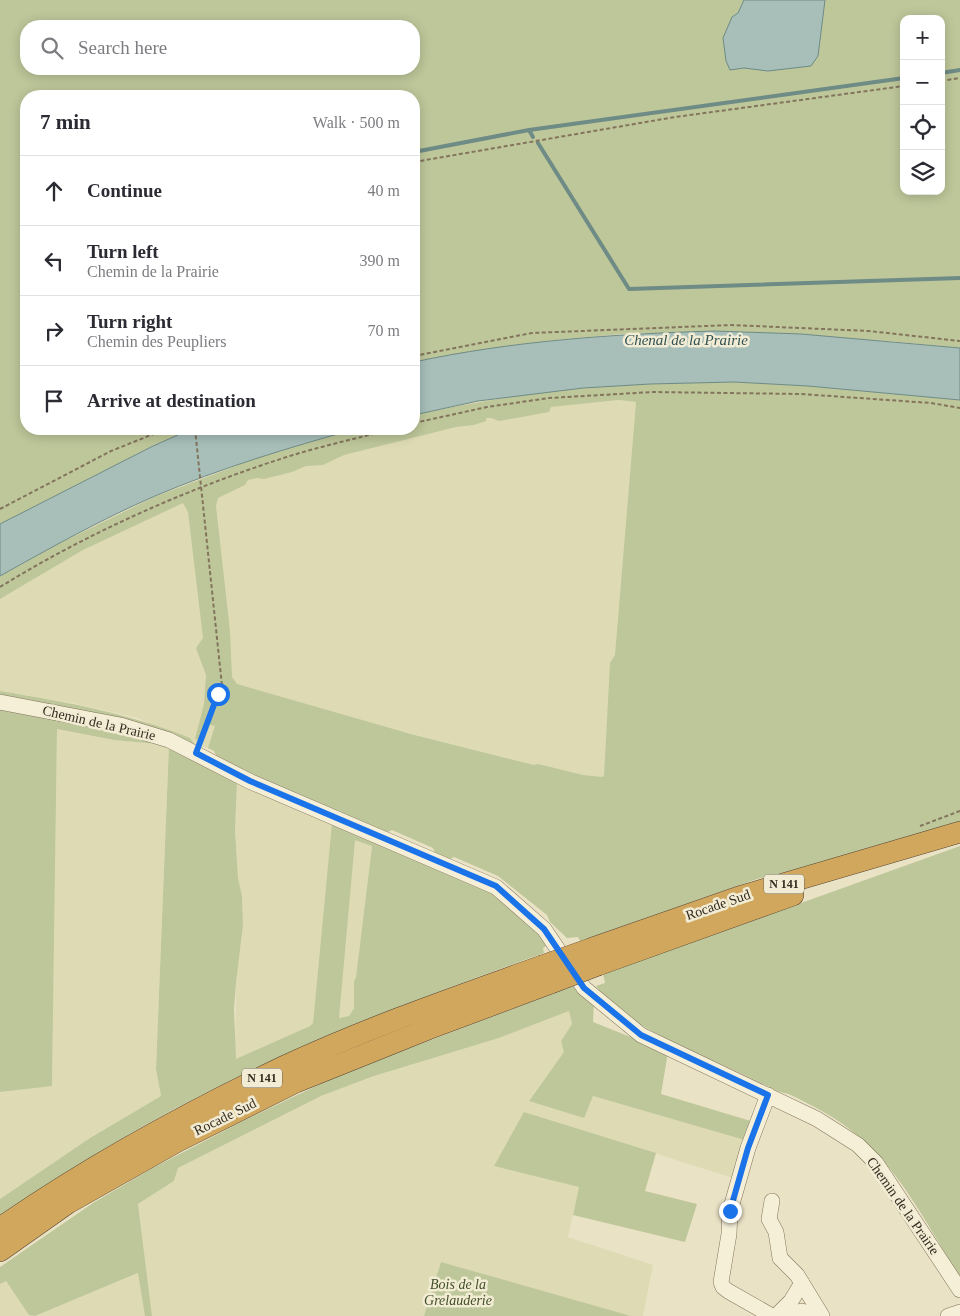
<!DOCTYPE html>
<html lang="en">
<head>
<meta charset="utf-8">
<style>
  :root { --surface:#fff; --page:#f2f2f3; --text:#2b2b33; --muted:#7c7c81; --line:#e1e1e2 }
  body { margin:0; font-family:Georgia,serif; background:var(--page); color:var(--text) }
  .controls { position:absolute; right:15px; top:15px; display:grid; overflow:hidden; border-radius:10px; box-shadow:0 2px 12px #0003 }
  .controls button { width:45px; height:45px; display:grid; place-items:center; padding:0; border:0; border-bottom:1px solid var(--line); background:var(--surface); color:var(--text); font:25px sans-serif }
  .stop { position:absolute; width:15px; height:15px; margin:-11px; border:4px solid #1a73e8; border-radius:50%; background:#fff }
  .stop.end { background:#1a73e8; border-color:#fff; box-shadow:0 1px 5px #0008 }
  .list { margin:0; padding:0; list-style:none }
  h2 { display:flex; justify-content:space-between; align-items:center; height:65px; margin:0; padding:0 20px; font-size:21px }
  h2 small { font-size:16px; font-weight:400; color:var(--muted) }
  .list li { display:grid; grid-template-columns:32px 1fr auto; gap:15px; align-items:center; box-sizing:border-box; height:70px; padding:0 20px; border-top:1px solid var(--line) }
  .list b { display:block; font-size:19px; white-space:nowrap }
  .list p { margin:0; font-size:16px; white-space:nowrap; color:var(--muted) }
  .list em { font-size:16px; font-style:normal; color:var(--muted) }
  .icon { flex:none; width:28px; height:28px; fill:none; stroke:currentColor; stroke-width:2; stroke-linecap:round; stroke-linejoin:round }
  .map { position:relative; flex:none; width:960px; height:1316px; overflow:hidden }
  .search { position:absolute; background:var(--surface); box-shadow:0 2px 12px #0003; left:20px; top:20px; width:400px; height:55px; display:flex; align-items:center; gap:12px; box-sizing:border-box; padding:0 18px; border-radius:20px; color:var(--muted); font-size:19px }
  .panel { position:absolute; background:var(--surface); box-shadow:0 2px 12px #0003; left:20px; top:90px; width:400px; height:345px; border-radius:20px }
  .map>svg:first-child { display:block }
</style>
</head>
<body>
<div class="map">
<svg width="960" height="1316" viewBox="0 0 960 1316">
  <rect width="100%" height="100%" fill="#eae2c5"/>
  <g fill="#dedbb4">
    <polygon points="619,400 636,402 605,783 231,688 208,748 195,745 138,718 72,703 0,691 0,599 83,550 183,502 227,486 437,427 550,407"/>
    <polygon points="57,729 114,740 169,745 156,1069 161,1096 90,1138 0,1199 0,1092 52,1085"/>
    <polygon points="237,782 332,823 313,1023 310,1026 235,1060 236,983 243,925 242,896 238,878 235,830"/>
    <polygon points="354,839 372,845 356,977 354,981 354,1007 349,1016 338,1018"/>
    <polygon points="569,1011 572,1024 561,1041 565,1052 529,1100 593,1096 748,1141 733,1178 524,1112 495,1166 579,1187 568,1237 653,1265 643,1316 629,1316 441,1262 424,1316 152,1316 138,1204 174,1181 178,1168 321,1096 374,1076 499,1038"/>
    <polygon points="139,1273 145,1316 0,1316 0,1284 5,1280 14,1293 35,1316"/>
  </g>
  <g fill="#bec79a" fill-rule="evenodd">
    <path d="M0,0H960V348L888,341L634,333L556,340L479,351L414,362V96H26V429H191L151,447L0,524ZM904,19H941V191H904ZM26,26H414V69H26Z"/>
    <path d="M734,382L808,386L960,400V823L796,870L757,879L580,941L578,937L567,938L550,922L547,915L498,876L454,857L450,859L435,853L433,848L392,830L388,832L344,816L340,811L319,806L218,760L214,751L208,748L215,726L207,724L201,740L195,739L204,704L206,675L196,648L203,638L188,512L183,503L83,550L0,599V576L58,544L154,497L262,456L356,429H414V415C470,403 525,393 582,388C633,383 684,383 734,382ZM619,400L636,402L615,655L610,663L604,776L602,777L583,775L538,764L534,765L411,734L237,684L232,677L230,631L216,506L218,498L245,485L248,480L257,478L264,479L292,472L306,466L323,465L344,455L456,427L474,425L486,421V418H491L499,421L549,412L551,407Z"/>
    <path d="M0,691C66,702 128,713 190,738L195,745L0,698Z"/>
    <path d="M0,708L42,713L148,736L188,755L237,782L235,830L238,878L242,896L243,925L236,983L234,1009L236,1059L310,1026L313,1023L332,823L476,880C500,895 533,916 548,941L545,947L543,948L544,953C409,1001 272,1054 147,1124C97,1152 48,1184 0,1217V1199L90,1138L161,1096L156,1069L169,745L114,740L57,729L52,1086L0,1092ZM355,840L372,846L356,977L354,981V1008L349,1016L339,1018Z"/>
    <path d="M960,846V1277C927,1226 901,1169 852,1131C835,1117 813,1106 793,1096C788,1093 781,1093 775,1090C740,1072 704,1057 669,1040C640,1025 616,1012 596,986L605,983L603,974Z"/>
    <polygon points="571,987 580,988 594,1002 593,1022 668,1052 661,1094 754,1122 748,1141 593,1096 584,1118 529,1101 564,1052 561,1041 572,1024 569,1011 499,1038 374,1076 321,1096 178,1168 174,1181 138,1204 152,1316 145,1316 138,1273 35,1316 29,1315 6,1281 0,1284 0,1267 93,1203 151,1169 241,1122 341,1074"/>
    <polygon points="524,1112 656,1153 645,1191 697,1204 685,1242 573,1215 579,1187 494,1166"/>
    <polygon points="441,1262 624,1314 630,1316 424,1316"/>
  </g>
  <g fill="#a7beb9" stroke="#6e8b86">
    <polygon points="744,0 825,0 818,56 811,66 768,71 744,68 730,70 726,61 723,38 732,17 738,13"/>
    <path d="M714,331L801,334L960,348V400L808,386L734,382L650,384L583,388L478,401L414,415V362C512,341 613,334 714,331Z"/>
    <path d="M191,429H356C287,448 221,468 155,496C102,519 50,548 0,576V524L151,447Z"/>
  </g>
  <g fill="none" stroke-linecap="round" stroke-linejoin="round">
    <g stroke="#6e8b86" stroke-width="4">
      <polyline points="941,73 960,70"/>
      <polyline points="529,130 533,137"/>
      <polyline points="538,143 629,289 960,278"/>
      <polyline points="414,152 529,130 904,78"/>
    </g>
    <g stroke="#83745d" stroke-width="16">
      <g id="minor">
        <polyline points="0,702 120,725 169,740 249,781 496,887 544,929 584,988 641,1035 817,1119 858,1145 876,1163 960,1290"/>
        <polyline points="768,1095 748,1148 730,1211 729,1234 721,1282 723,1287 728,1291 772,1316"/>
        <polyline points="772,1201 769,1219 776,1232 780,1258 797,1275 822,1316"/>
        <polyline points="776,1316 791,1301 802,1283"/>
        <polyline points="779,1316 802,1311 816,1316"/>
        <polyline points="948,1316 960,1312"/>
      </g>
    </g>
    <g stroke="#514231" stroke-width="22">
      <g id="highway">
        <polyline points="593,948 742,896 960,832"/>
        <polyline points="598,965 793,895"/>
        <path d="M0,1228C90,1166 186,1113 285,1066C369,1027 456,997 542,966"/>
        <polyline points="0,1251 68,1203 178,1141 296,1082 428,1029 551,983"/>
      </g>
    </g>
    <g stroke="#83745d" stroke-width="2" stroke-dasharray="4 2.5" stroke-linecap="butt">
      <polyline points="941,81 960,78"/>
      <polyline points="414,162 675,117 904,86"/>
      <polyline points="414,356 532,333 731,325 869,331 960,341"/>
      <polyline points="414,423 487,407 549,398 652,392 801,394 931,403 960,408"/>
      <polyline points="195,429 222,686 200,742"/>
      <polyline points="0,509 111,451 166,429"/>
      <path d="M0,587C91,531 191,487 293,455C326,445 359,438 392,429"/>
      <polyline points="920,826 960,811"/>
    </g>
    <use href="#minor" stroke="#f5efd8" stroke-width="15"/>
    <use href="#highway" stroke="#d1a75e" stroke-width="21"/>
    <g stroke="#514231" stroke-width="22" stroke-linecap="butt">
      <g id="highway-bridge">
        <polyline points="542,966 593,948"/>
        <polyline points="551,983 598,965"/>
      </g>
    </g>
    <use href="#highway-bridge" stroke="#d1a75e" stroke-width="21"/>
  </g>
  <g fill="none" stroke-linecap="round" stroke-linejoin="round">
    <polyline stroke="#1a73e8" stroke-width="6" points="218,694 196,753 250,781 496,886 544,929 584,988 641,1035 768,1095 748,1148 730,1211"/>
  </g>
  <g text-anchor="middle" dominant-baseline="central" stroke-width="5" stroke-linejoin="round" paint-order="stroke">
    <g fill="#f2ecd4" stroke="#6e6555" stroke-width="1">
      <rect x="764" y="874.5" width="40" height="19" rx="4"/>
      <rect x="242" y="1068.5" width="40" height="19" rx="4"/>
    </g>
    <g font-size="12" font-weight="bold" fill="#352b1f">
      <text x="784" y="884">N 141</text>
      <text x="262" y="1078">N 141</text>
    </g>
    <g font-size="14" fill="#352b1f" stroke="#f2ecd4">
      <text transform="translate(99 723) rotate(13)">Chemin de la Prairie</text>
      <text transform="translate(718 905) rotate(-19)">Rocade Sud</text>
      <text transform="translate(225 1117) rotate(-26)">Rocade Sud</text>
      <text transform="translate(903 1206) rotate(55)">Chemin de la Prairie</text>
    </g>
    <g font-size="14" font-style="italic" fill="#424f28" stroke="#f2ecd4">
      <text x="458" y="1284">Bois de la<tspan x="458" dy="16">Grelauderie</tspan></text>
    </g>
    <g font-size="15" font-style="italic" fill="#305253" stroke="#f2ecd4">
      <text x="686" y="340">Chenal de la Prairie</text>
    </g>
  </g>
</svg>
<div class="controls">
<button>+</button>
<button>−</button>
<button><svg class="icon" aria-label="locate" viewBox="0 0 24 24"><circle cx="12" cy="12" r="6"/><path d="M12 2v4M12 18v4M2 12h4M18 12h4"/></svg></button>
<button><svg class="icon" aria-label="layers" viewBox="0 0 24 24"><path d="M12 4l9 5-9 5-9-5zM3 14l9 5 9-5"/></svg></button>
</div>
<div class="stop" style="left:218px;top:694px"></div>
<div class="stop end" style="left:730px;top:1211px"></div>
<div class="search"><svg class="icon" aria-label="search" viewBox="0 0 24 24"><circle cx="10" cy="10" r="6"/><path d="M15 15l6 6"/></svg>Search here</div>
<section class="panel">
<h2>7 min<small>Walk · 500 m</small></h2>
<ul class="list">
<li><svg class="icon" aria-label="ahead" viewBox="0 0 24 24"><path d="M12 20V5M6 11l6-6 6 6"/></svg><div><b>Continue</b></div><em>40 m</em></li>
<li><svg class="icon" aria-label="left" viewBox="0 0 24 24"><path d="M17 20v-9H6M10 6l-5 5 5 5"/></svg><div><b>Turn left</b><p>Chemin de la Prairie</p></div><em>390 m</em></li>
<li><svg class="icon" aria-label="right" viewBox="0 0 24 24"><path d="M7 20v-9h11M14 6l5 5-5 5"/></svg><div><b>Turn right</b><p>Chemin des Peupliers</p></div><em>70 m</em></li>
<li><svg class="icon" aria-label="arrive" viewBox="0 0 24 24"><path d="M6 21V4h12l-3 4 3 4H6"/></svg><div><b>Arrive at destination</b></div></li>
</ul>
</section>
</div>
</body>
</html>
